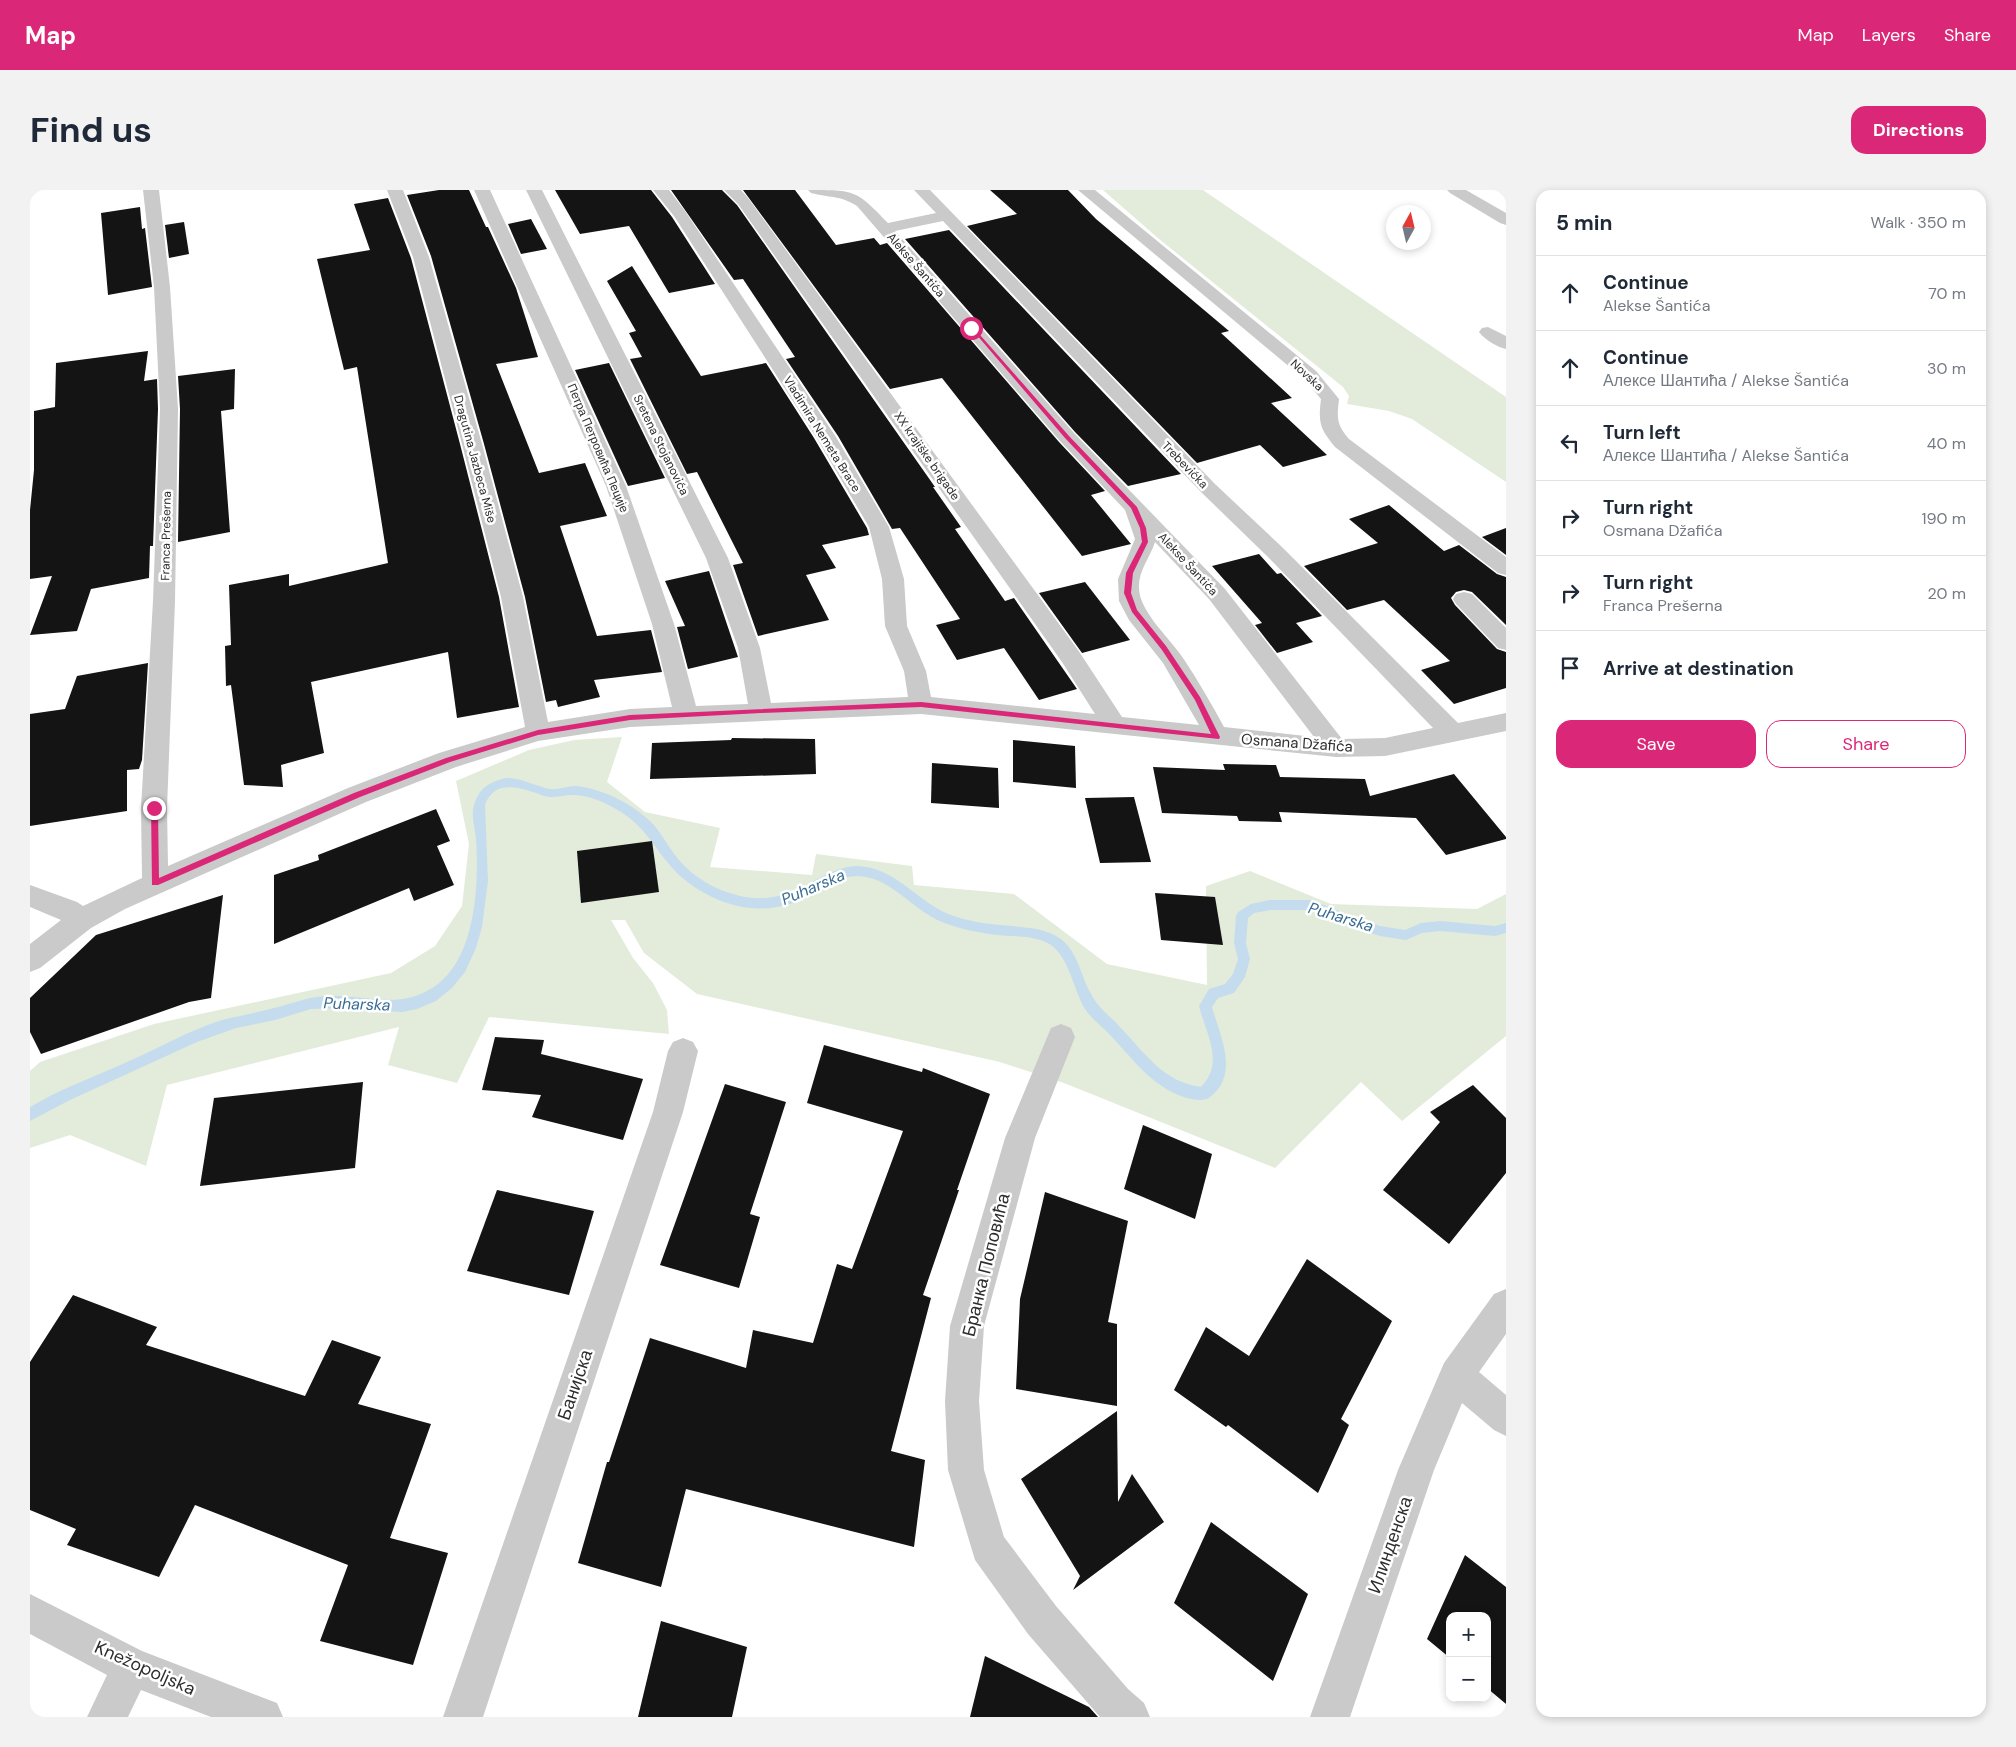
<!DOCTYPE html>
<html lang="en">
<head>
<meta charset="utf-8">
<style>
  :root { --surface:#fff; --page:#f2f2f3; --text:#1f2937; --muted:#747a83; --line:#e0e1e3; --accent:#db2777 }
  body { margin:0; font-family:"DM Sans",sans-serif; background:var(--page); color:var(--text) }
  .controls { position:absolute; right:15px; bottom:15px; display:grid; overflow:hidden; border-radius:10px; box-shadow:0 2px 8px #0003 }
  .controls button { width:45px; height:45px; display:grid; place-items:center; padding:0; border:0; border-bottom:1px solid var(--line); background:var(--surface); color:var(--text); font:25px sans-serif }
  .compass { position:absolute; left:1356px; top:15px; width:45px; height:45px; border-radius:50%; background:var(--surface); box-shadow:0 2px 8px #0003; rotate:8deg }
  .stop { position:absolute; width:15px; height:15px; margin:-11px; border:4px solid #db2777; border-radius:50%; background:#fff }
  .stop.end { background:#db2777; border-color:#fff; box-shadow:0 1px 5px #0008 }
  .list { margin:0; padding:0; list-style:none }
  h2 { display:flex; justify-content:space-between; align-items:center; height:65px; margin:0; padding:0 20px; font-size:21px }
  h2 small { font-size:16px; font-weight:400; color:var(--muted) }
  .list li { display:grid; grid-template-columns:32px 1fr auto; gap:15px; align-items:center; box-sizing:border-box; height:75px; padding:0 20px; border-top:1px solid var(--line) }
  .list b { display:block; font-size:19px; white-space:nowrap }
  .list p { margin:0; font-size:16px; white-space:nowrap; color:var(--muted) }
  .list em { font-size:16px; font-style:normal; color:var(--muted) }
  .actions { display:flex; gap:10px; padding:15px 20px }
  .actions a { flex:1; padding:11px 0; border:1px solid var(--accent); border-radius:15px; text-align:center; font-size:18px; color:var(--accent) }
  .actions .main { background:var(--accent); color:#fff }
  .icon { flex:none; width:28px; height:28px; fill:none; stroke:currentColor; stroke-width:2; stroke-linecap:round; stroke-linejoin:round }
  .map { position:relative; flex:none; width:1476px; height:1527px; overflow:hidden; border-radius:15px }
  header { display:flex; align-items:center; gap:30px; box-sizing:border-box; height:70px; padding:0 25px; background:var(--accent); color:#fff }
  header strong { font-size:24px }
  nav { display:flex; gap:28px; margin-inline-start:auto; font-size:18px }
  .intro { display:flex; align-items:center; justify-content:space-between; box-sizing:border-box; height:120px; padding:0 30px }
  h1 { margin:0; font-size:35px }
  .button { padding:12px 22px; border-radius:15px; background:var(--accent); color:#fff; font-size:18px; font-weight:700 }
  main { display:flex; gap:30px; padding:0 30px }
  aside { flex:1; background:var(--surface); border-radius:15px; box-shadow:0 2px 8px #0003 }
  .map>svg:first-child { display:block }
</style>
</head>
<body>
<header>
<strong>Map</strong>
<nav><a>Map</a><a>Layers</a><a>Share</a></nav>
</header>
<div class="intro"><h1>Find us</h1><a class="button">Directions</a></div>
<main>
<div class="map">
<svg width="1476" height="1527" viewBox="0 0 1476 1527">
  <rect width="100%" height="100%" fill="#fff"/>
  <g fill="#e3ecda">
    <polygon points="1073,0 1173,0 1476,207 1476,292 1382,229 1359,221 1317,214 1319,206 1313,197 1129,49"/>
    <polygon points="592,547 577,592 615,622 690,638 680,677 782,685 786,664 882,676 884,695 984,704 1077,774 1177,795 1176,696 1220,681 1301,714 1447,719 1476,704 1476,846 1372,931 1331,892 1245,978 1034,893 970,872 667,804 614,763 595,730 581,730 603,768 623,793 637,820 639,844 459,827 427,893 358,875 369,837 137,895 116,976 40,945 0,958 0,881 10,872 124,834 361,783 405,756 432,716 439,654 426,591 499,560 544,550"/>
  </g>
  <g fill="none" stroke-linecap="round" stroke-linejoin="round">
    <path fill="#c4dced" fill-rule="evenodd" d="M476,588C492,588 505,596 520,599C529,600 537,596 545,596C571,598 601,613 620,631C630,641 636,653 645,665C658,683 681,698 703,704C732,713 757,707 782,692C795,685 810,677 825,676C862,675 885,709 916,723C936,732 960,734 982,736C998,738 1012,738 1026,746C1047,757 1050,784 1060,802C1067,817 1079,825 1090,837C1115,863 1133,892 1171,897C1195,873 1176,844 1169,816L1179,799L1195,794L1203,784L1208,769L1204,753L1206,726L1208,722L1221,714L1240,710H1281L1329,729L1350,736L1375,740L1391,733L1410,731L1465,736L1476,733V743L1465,746L1410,741L1392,743L1376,750L1350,746L1327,739L1280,720H1240L1224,723L1218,728L1216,753L1220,769L1215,787L1204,803L1188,808L1182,817C1190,846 1210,884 1180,907C1175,911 1168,910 1161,909C1126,901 1105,872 1082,847C1073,837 1062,830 1055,819C1043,799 1040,769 1021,755C1006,745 985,747 968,745C949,743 930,739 912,732C882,720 860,686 827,686C810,686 797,696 783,704C749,723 714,723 680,706C664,698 649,687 638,673C620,651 611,632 584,618C572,611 557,605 543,605C532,605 524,609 514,606C494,599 465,587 455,615L458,691L452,737L446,758L435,782L422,798L406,811L387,819L372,822L311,818L281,819L245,830L206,838L167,852L40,910L0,931V917L20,906C46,893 73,883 99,871C129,858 158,841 189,831C207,826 226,823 244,818C261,814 277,807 295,806C336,804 371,822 408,794C446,765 449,693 446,649C445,637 440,624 445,612C450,597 462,591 476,588Z"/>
  </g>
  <g fill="#141414">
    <polygon points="409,0 439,0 456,37 458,37 486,98 508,167 466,174 509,283 555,273 577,326 530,336 567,446 621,440 632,482 564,490 570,507 528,517 526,510 516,512 495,407 454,254 401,66 377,5"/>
    <polygon points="525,0 621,0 642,27 685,94 639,103 599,36 550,44"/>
    <polygon points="641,0 692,0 707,15 905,297 903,297 931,337 925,339 975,411 984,408 1047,499 1009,510 974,458 927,470 906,435 930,429 870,338 862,339 808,246 756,169 765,167 713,89 704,90"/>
    <polygon points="713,0 765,0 806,55 844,48 850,55 857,53 1029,252 1075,301 1061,305 1101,354 1052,366 912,188 860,199"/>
    <polygon points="960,0 1038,0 1066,29 1199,141 1191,143 1262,208 1241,213 1297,265 1253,277 1230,255 1167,273 937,36 987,24"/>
    <polygon points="358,8 381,68 430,254 469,407 489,517 427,528 418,462 281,492 294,563 251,575 253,597 214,595 201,495 196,496 195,456 201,455 199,395 259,384 259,396 358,373 327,177 314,180 287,69 340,60 324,14"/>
    <polygon points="110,17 112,39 115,38 122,97 78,105 71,23"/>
    <polygon points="501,29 517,59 491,64 478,34"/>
    <polygon points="154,32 159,64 139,68 135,35"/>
    <polygon points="919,40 1146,279 1151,284 1098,296 1045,242 875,49"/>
    <polygon points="602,76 671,186 736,173 784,248 837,338 839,345 792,355 806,378 776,385 799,430 728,446 703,375 713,373 667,282 657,284 600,169 612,167 599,143 606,141 577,91"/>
    <polygon points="118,161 114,191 127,189 128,219 123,356 120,356 119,388 61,399 47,441 0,445 22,386 0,389 0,320 4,280 4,221 25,217 26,173"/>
    <polygon points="579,173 635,288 598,296 545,180"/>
    <polygon points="205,179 204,219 191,221 200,342 148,352 150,219 148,186"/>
    <polygon points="1359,315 1414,361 1429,355 1467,384 1476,387 1476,435 1442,402 1434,400 1426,402 1421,408 1425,415 1467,459 1476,462 1476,498 1424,514 1391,480 1420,471 1354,410 1317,420 1274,376 1348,353 1319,329"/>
    <polygon points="1476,338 1476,365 1452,347"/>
    <polygon points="1229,364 1247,384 1251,383 1292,426 1266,433 1283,452 1247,463 1225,435 1232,433 1182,376"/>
    <polygon points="679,381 708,467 658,479 647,437 655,436 635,391"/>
    <polygon points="1055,392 1100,450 1052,463 1009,403"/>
    <polygon points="118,473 112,570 109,579 97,580 97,621 0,636 0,524 35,519 47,486"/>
    <polygon points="702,548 785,549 786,584 620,589 622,553 701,550"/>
    <polygon points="983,550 1045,556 1046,598 983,592"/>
    <polygon points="902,573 968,578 969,618 901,613"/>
    <polygon points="1193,574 1246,575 1250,587 1335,589 1340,606 1424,584 1476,647 1476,649 1416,665 1386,628 1249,622 1252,632 1209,631 1207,626 1132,623 1123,577 1195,580"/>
    <polygon points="1104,607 1121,672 1070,673 1055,608"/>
    <polygon points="406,619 420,651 407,656 424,695 384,711 379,698 244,754 244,685 289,670 288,665"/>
    <polygon points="622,651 629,702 551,713 547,661"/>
    <polygon points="1125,703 1185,707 1193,755 1131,750"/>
    <polygon points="193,705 181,808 159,812 11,864 0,842 0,808 66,745"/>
    <polygon points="465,847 514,850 511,864 613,889 593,950 502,927 511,905 452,900"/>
    <polygon points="794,855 892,882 893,878 960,904 927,1000 929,1000 893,1105 901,1108 861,1261 895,1270 884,1357 656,1299 631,1397 548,1373 577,1272 579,1272 620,1148 716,1178 723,1140 783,1153 807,1074 822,1079 873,941 777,913"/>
    <polygon points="333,892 325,978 170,996 184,908"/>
    <polygon points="695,894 756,912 720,1024 730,1027 709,1098 630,1075"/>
    <polygon points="1443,895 1476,928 1476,983 1419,1054 1353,1000 1410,932 1400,922"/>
    <polygon points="1113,935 1182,964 1165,1029 1094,999"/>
    <polygon points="467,1000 564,1021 539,1105 437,1081"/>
    <polygon points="1015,1002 1098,1031 1078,1132 1087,1134 1087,1216 986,1199 990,1109"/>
    <polygon points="1277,1069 1362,1131 1311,1229 1319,1235 1288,1303 1198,1235 1196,1237 1144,1200 1176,1137 1219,1166"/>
    <polygon points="43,1105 127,1137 116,1155 275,1206 302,1150 351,1167 328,1214 401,1234 360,1348 418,1363 383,1475 290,1451 318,1375 165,1315 129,1387 37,1355 46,1339 0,1320 0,1172"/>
    <polygon points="1087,1221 1088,1312 1102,1284 1134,1332 1043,1400 1050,1386 991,1289"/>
    <polygon points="1181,1332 1278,1404 1243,1491 1144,1413"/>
    <polygon points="1435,1365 1476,1397 1476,1514 1457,1498 1457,1426 1420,1426 1420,1468 1397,1449"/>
    <polygon points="631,1431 717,1457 702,1527 608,1527"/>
    <polygon points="955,1466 1059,1517 1068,1527 940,1527"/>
  </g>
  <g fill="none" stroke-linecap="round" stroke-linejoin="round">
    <g fill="#cacaca" fill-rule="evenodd">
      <path d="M113,0H129L140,97L148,219L145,411L137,618L138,676L318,598L409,563L495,537L471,407L432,254L383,67L357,0H373L399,67L452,254L493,407L518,532L600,519L642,517L622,434L576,296L444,0H460L596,296L644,434L666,516L718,514L708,458L676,368L496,0H512L698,368L730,458L741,513L878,507L874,481L855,436L852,389L839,337L786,247L644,26L623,0H639L655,21L806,247L859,337L874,389L877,436L896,481L901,507L1065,524L1032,472L708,14L694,0H711L718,8L1048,460L1092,527L1169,535L1133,473L1099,430L1089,411L1088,389L1105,349L1095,320L1030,251L827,16C810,5 799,8 781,3L778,0C826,0 826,0 858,33L906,23L884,0H900L1185,294L1252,357L1428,533L1476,523V541L1355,566L1306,567L891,524L600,537L508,551L426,577L336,612L95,719L61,738L10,778L0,782V754L31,730L0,717V695L47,712L53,716L112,688L111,618L123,411L130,219L124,97ZM913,31L1171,302L1238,367L1403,538L1355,548L1312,549L1195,399L1044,243L865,41ZM1125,352L1179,409L1284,547L1194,537C1182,515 1169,492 1155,471C1142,450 1109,422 1109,398C1108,381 1120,368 1125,352Z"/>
      <path d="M1048,0H1065L1286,181L1309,209C1307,227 1306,234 1319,249L1476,367V385L1468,383L1305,257C1290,239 1288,233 1291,209L1274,189Z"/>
      <polygon points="1417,0 1436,0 1476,23 1476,35 1470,33 1420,3"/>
      <path d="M1458,137L1476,146V159C1467,157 1455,150 1449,142L1452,138Z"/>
      <polygon points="1434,402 1442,404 1476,438 1476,460 1468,458 1426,414 1423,409 1426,404"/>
      <polygon points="1031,834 1041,838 1045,847 1005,948 954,1136 949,1211 954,1280 974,1347 1026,1416 1098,1499 1114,1513 1120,1527 1070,1527 998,1444 945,1370 918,1280 915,1211 920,1136 975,948 1021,838"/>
      <polygon points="653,848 663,852 668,861 653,922 453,1527 413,1527 623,922 638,861 643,852"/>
      <polygon points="1476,1099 1476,1144 1449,1182 1476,1205 1476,1246 1464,1240 1432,1213 1404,1280 1320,1527 1280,1527 1368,1280 1414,1173 1464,1104"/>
      <polygon points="0,1404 112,1461 247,1513 253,1527 181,1527 111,1500 98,1527 57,1527 77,1485 0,1444"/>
    </g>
  </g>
  <polygon fill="#db2777" points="940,137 943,137 1039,246 1107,317 1116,338 1118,352 1103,383 1101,403 1107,420 1136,456 1170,507 1190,547 1189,549 891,517 731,523 600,530 508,545 420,572 330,607 128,695 122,695 121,616 127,616 128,618 129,688 324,603 416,568 508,540 600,525 891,512 1181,544 1165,510 1132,460 1102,422 1094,403 1096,383 1112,352 1110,338 1101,318 1035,248"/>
  <g text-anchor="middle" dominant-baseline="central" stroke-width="5" stroke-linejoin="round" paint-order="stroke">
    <g font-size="12" fill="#2d2d2d" stroke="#fff">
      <text transform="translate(886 75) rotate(49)">Alekse Šantića</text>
      <text transform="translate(1277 185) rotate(43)">Novska</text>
      <text transform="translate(792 244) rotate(58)">Vladimira Nemeta Brace</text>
      <text transform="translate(631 255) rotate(64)">Sretena Stojanovića</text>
      <text transform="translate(568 258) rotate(67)">Петра Петровића Пеције</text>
      <text transform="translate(897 266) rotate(55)">XX krajiške brigade</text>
      <text transform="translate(445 269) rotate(75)">Dragutina Jazbeca Miše</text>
      <text transform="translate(1155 275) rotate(46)">Trebevićka</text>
      <text transform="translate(136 346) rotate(-89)">Franca Prešerna</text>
      <text transform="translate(1158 374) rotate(47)">Alekse Šantića</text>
    </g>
    <g font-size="15" fill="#2d2d2d" stroke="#fff">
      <text transform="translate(1267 553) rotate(4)">Osmana Džafića</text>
    </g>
    <g font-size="16" font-style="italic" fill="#376c94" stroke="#fff">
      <text transform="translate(783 697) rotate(-23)">Puharska</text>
      <text transform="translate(1311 727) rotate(17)">Puharska</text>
      <text transform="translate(327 814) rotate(2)">Puharska</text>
    </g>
    <g font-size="18" fill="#2d2d2d" stroke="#fff">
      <text transform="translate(956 1075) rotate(-76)">Бранка Поповића</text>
      <text transform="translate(545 1195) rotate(-71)">Банијска</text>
      <text transform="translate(1360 1355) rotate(-71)">Илинденска</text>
      <text transform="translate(115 1478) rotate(24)">Knežopoljska</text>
    </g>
  </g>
</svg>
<div class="controls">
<button>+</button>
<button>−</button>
</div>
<svg class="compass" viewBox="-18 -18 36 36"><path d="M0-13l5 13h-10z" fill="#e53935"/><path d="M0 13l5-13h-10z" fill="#747a83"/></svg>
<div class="stop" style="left:941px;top:138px"></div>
<div class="stop end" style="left:124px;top:618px"></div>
</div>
<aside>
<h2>5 min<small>Walk · 350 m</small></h2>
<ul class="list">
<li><svg class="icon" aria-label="ahead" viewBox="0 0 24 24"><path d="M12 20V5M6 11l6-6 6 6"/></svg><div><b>Continue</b><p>Alekse Šantića</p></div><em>70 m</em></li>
<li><svg class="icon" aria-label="ahead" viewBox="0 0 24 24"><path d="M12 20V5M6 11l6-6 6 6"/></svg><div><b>Continue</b><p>Алексе Шантића / Alekse Šantića</p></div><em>30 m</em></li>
<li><svg class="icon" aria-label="left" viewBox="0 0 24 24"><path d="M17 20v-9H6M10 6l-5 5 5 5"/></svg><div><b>Turn left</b><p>Алексе Шантића / Alekse Šantića</p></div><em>40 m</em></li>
<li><svg class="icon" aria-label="right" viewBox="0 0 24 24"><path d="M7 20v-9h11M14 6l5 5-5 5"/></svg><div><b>Turn right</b><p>Osmana Džafića</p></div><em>190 m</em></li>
<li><svg class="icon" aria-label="right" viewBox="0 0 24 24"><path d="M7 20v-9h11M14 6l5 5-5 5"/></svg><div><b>Turn right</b><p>Franca Prešerna</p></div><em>20 m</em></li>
<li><svg class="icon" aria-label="arrive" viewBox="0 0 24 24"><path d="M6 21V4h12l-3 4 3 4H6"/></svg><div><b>Arrive at destination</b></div></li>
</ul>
<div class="actions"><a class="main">Save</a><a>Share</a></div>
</aside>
</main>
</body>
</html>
